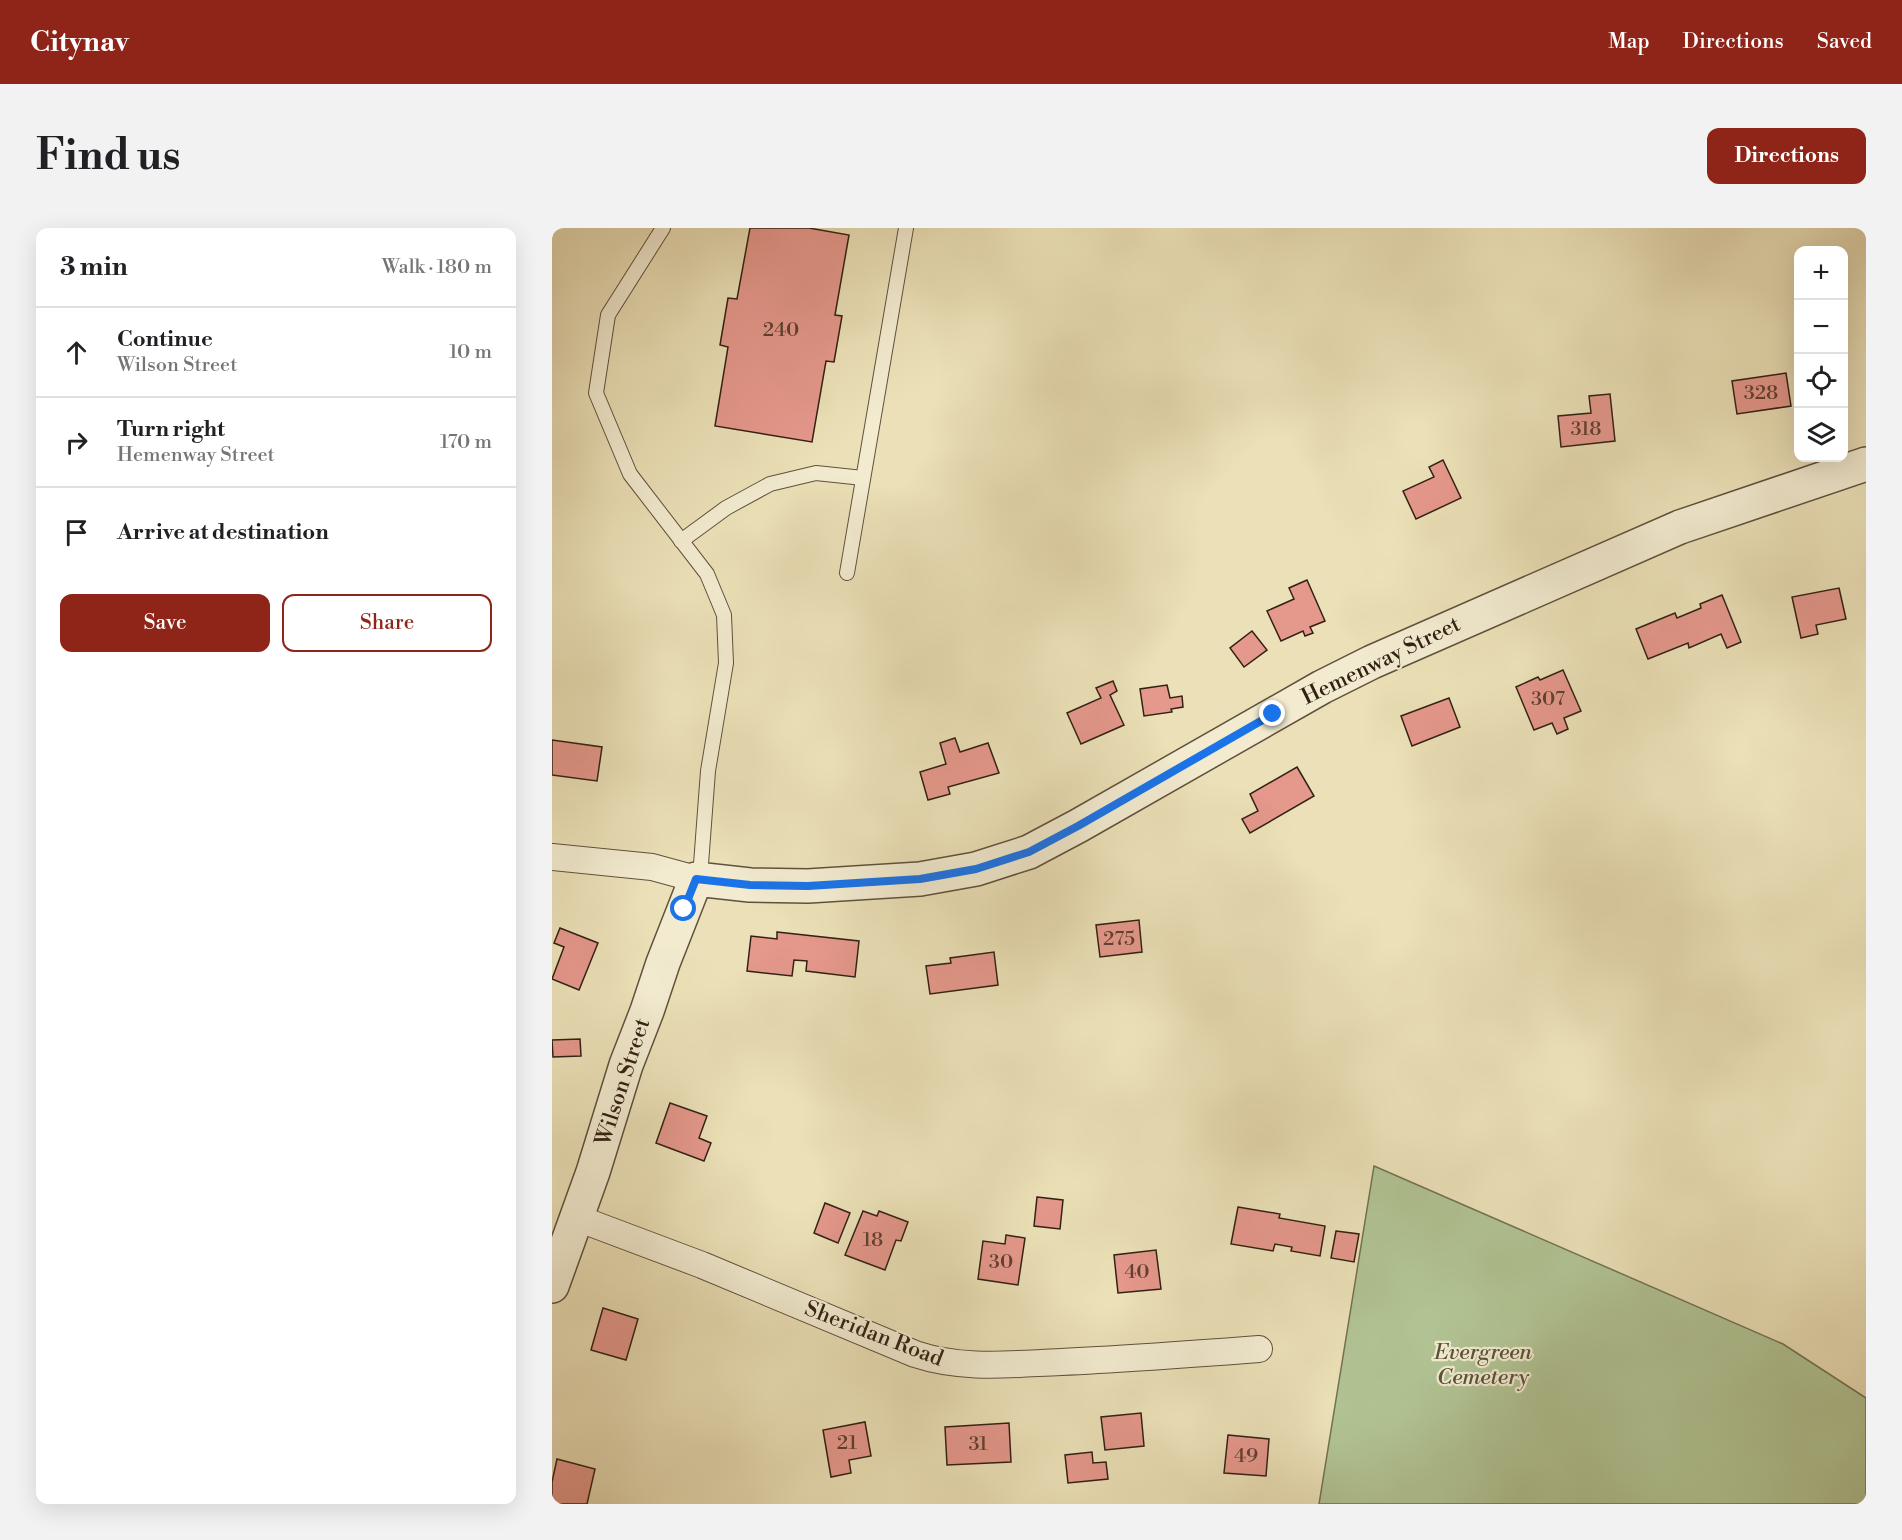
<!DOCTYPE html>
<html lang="en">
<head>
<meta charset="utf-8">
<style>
  :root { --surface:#fff; --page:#f2f2f2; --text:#202124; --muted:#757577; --line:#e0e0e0; --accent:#8f2418 }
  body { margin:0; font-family:"Libre Bodoni",serif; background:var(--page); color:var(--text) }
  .controls { position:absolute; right:18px; top:18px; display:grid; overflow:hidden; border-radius:12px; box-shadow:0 6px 24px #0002 }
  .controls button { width:54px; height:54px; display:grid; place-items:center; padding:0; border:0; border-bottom:2px solid var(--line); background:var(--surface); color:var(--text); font:30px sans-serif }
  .stop { position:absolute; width:18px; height:18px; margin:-14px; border:4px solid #1a73e8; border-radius:50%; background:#fff }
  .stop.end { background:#1a73e8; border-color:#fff; box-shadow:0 2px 6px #0008 }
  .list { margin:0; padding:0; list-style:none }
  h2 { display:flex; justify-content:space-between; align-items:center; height:78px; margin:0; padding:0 24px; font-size:26px }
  h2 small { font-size:20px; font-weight:400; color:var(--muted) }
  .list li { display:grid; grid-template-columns:39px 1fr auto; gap:18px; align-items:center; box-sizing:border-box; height:90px; padding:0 24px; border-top:2px solid var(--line) }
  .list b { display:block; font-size:22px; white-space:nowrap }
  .list p { margin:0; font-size:20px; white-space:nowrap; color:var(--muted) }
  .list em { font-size:20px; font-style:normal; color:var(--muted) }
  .actions { display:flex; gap:12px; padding:18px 24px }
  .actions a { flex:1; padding:14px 0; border:2px solid var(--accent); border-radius:12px; text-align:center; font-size:21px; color:var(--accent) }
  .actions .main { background:var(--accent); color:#fff }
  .icon { flex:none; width:33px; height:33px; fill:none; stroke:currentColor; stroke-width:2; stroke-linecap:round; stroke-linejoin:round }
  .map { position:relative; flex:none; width:1314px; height:1276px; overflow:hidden; border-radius:12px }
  header { display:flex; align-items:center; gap:36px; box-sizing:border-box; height:84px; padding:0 30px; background:var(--accent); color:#fff }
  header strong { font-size:28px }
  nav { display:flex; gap:33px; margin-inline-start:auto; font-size:21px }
  .intro { display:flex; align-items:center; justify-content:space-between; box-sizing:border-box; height:144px; padding:0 36px }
  h1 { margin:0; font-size:42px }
  .button { padding:15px 27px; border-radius:12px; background:var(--accent); color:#fff; font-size:21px; font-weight:700 }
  main { display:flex; gap:36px; padding:0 36px }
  aside { flex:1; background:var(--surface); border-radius:12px; box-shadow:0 6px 24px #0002 }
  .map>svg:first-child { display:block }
</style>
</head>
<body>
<header>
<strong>Citynav</strong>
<nav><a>Map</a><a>Directions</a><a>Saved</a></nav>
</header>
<div class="intro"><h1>Find us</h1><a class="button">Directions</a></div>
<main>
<aside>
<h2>3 min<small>Walk · 180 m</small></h2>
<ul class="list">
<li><svg class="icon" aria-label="ahead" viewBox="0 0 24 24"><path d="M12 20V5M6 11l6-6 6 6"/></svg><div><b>Continue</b><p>Wilson Street</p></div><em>10 m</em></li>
<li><svg class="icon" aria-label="right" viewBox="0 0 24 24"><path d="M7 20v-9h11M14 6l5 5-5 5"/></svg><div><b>Turn right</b><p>Hemenway Street</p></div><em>170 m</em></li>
<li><svg class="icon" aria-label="arrive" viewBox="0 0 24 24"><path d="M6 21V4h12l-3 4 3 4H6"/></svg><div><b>Arrive at destination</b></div></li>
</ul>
<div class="actions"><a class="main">Save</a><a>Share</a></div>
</aside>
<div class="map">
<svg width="1314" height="1276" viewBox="0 0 1314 1276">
  <rect width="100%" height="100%" fill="#ebe0b7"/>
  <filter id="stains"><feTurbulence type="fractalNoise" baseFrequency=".00333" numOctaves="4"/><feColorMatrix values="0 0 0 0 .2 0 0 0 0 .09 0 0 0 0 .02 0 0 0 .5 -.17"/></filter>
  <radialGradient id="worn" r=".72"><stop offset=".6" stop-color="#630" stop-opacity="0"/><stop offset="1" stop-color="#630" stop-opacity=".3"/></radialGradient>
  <polygon fill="#b1c393" stroke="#727253" stroke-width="1.5" points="822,938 1231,1116 1314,1170 1314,1276 767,1276"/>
  <g fill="#e5988c" stroke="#322113" stroke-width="1.5">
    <polygon points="198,0 257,0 297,7 283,87 290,88 282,134 274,133 260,214 163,198 176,119 168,117 176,70 185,71"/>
    <polygon points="1234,145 1239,178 1185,186 1180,153"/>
    <polygon points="1058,166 1063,213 1009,219 1006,188 1039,185 1037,168"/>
    <polygon points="891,232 909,270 864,291 851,263 882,249 877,239"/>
    <polygon points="755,352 773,393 758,399 761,405 753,408 751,403 729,413 715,383 742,371 737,360"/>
    <polygon points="1287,360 1294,391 1264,397 1266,406 1249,410 1240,369"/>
    <polygon points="1170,367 1189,414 1175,420 1169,406 1137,420 1136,415 1096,431 1084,401 1123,385 1125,390 1149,380 1148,376"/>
    <polygon points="700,403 715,422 692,439 678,420"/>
    <polygon points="1011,442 1029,483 1012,490 1016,501 1005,506 1000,495 982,502 964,459 986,449 988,452"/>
    <polygon points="561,453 565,463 558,467 572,497 529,516 515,485 549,470 544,460"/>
    <polygon points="615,457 618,470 630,468 631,479 619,481 620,484 592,488 588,461"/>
    <polygon points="897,470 908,499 860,518 849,488"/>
    <polygon points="403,510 408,524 436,515 447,545 396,559 398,566 376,572 368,544 394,536 388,515"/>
    <polygon points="0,512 50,519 45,553 0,547"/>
    <polygon points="745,539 762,568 698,605 690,591 706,583 698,566"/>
    <polygon points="587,692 590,724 548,729 544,697"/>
    <polygon points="8,700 46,715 27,762 0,751 12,719 2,715"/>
    <polygon points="225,704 307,713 303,749 254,743 255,733 242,732 240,748 195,743 199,708 225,711"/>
    <polygon points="442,724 446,757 378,766 374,738 399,735 398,730"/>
    <polygon points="28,811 29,828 1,829 0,812"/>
    <polygon points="118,875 155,888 147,910 159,915 152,933 104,915"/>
    <polygon points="485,969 511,972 508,1001 482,998"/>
    <polygon points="273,975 298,985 286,1015 262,1005"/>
    <polygon points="686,979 728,986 727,990 773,998 768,1028 739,1023 740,1019 723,1016 721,1023 679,1016"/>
    <polygon points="311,983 325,988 327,983 356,994 349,1013 344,1012 333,1042 293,1027"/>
    <polygon points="784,1003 807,1006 802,1034 779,1030"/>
    <polygon points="454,1007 473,1010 466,1057 426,1051 431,1013 453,1016"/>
    <polygon points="604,1022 609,1061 566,1065 562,1027"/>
    <polygon points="51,1080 86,1091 74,1132 39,1122"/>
    <polygon points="589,1185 592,1218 553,1222 549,1189"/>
    <polygon points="313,1194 319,1228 297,1232 299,1245 279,1249 271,1202"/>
    <polygon points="457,1195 459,1234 395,1237 393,1199"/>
    <polygon points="676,1207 717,1211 714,1248 672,1245"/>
    <polygon points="540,1224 541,1235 554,1234 556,1251 516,1255 513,1227"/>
    <polygon points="5,1231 43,1241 35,1276 0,1276 0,1254"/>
  </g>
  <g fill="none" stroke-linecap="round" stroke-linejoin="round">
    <g stroke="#60513c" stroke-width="16">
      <g id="service">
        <polyline points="111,0 56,87 44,165 78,246 155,346 172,387 174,435 156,543 149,636 144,651"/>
        <polyline points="129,313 174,280 218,256 264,245 311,250"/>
        <polyline points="295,345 354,0"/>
      </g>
    </g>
    <g stroke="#60513c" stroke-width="28">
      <g id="minor">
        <polyline points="0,629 100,639 144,651"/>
        <path d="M25,990L150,1037L363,1126C411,1142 459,1136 509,1134C575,1131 641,1126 707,1121"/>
      </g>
    </g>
    <g stroke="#60513c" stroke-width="36">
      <polyline id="tertiary" points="0,1058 41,944 74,837 95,783 111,735 144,651 198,657 256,658 368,651 424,641 477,624 526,598 770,459 820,434 1128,299 1314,236"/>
    </g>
    <use href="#service" stroke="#f2ebd0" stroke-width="14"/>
    <use href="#minor" stroke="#f2ebd0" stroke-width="26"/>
    <use href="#tertiary" stroke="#f2ebd0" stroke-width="33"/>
  </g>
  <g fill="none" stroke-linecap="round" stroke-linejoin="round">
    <polyline stroke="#1a73e8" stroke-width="8" points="132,681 144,651 198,657 256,658 368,651 424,641 477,624 526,598 721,486"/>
  </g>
  <g text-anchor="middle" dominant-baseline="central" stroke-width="4.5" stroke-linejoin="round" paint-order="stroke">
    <g font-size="20" fill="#5f3f31">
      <text x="229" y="102">240</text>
      <text x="1209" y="165">328</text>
      <text x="1034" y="201">318</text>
      <text x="996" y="471">307</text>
      <text x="567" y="711">275</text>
      <text x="321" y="1012">18</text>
      <text x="449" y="1034">30</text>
      <text x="585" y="1044">40</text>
      <text x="295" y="1215">21</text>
      <text x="426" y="1216">31</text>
      <text x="694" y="1228">49</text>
    </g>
    <g font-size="22" fill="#322113" stroke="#f2ebd0">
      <text transform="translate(829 433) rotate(-26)">Hemenway Street</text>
      <text transform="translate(71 854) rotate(-72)">Wilson Street</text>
      <text transform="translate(322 1106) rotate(21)">Sheridan Road</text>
    </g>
    <g font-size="22" font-style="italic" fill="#585239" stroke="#f2ebd0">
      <text x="931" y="1124">Evergreen<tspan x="931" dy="25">Cemetery</tspan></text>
    </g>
  </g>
  <rect width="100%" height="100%" filter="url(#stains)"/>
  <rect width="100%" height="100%" fill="url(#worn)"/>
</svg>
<div class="controls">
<button>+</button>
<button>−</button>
<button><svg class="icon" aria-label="locate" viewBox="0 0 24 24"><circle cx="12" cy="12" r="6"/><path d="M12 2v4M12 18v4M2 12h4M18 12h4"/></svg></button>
<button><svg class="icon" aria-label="layers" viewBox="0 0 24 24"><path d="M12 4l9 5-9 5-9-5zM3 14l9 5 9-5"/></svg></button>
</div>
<div class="stop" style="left:132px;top:681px"></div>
<div class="stop end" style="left:721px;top:486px"></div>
</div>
</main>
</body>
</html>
